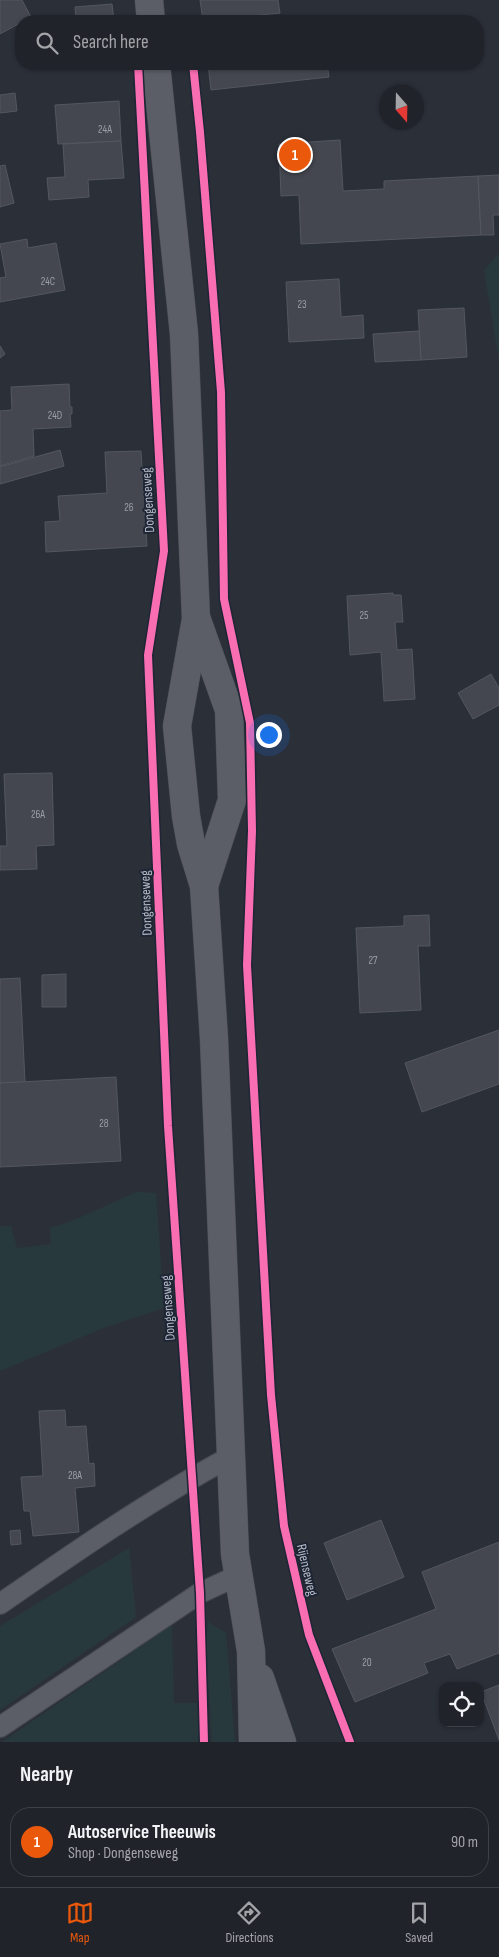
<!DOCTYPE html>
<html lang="en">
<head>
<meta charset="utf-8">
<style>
  :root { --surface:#20232a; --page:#282b32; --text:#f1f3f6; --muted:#a2a4a8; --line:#3d4047; --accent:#ea580c }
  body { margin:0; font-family:"Sofia Sans Condensed",sans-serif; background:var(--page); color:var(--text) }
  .controls { position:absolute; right:15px; bottom:15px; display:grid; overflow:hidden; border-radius:10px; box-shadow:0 1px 4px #0004 }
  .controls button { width:45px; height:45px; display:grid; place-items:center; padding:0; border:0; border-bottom:1px solid var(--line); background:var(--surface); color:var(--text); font:25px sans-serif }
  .compass { position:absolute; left:379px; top:85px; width:45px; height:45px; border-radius:50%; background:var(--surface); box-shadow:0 1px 4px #0004; rotate:160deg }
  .you { position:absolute; left:268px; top:734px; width:18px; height:18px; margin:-12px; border:4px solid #fff; border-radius:50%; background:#1a73e8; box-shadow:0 0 0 8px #1a73e833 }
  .badge { display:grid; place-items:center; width:32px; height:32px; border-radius:50%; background:var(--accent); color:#fff; font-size:16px; font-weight:700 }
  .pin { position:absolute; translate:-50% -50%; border:2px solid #fff; box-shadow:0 1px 5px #0006 }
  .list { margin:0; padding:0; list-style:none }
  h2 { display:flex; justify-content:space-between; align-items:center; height:65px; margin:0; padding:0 20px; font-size:21px }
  h2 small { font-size:16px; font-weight:400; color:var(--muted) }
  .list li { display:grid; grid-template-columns:32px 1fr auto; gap:15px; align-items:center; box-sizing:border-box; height:70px; margin:0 10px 10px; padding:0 10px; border:1px solid var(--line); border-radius:20px }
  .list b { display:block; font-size:19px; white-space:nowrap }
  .list p { margin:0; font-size:16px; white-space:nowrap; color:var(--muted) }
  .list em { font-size:16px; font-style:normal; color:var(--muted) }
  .icon { flex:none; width:28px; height:28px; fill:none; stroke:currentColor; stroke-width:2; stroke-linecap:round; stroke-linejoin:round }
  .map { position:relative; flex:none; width:499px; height:1742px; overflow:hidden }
  .search { position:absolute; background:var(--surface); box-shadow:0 1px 4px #0004; left:15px; right:15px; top:15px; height:55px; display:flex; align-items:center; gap:12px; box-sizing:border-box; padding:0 18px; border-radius:20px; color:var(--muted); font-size:19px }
  .sheet { height:145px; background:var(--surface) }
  nav { display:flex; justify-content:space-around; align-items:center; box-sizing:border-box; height:70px; border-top:1px solid var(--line); background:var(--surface); font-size:14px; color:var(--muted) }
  nav a { display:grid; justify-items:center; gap:2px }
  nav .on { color:var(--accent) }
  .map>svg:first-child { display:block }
</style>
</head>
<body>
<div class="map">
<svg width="499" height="1742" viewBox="0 0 499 1742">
  <rect width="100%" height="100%" fill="#2b2f38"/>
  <g fill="#28393e">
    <polygon points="499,253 499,361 484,271"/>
    <polygon points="136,1192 156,1193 164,1308 106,1327 0,1371 0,1226 11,1226 17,1248 51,1244 50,1228 72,1221"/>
    <polygon points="129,1548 136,1617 0,1710 0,1626"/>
    <polygon points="208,1622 226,1633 235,1742 212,1742 206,1643"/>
    <polygon points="172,1625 174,1703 197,1703 201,1742 2,1742"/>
  </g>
  <g fill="#44474f" stroke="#53575f">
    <polygon points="0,0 22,0 31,17 0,34"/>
    <polygon points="200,0 278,0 280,13 203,21"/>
    <polygon points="112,4 114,21 76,21 75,7"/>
    <polygon points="253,17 253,21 213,21"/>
    <polygon points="208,64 327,64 329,77 211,90"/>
    <polygon points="15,93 17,111 0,113 0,95"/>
    <polygon points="119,101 121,141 58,144 55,105"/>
    <polygon points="340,140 343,191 384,189 384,181 478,176 481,235 301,244 299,195 281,196 279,144"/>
    <polygon points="121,141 124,178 88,180 89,197 49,200 47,178 65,177 63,144"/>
    <polygon points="5,165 14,203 0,207 0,166"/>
    <polygon points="499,175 499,215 493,215 494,235 481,235 478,176"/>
    <polygon points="27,239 28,248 56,243 65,290 0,302 0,278 6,277 0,244"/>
    <polygon points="339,279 341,317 363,315 364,338 289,342 286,282"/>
    <polygon points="464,308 467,357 421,360 418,310"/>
    <polygon points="419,331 421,360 375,362 373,334"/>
    <polygon points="0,346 5,354 0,358"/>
    <polygon points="69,384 70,407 72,407 72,414 70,414 71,427 33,429 34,456 0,466 0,411 12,410 11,387"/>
    <polygon points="60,450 64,466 0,484 0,467"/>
    <polygon points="141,451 147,546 46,552 45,522 60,521 58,496 107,493 105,452"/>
    <polygon points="393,593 393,595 401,595 403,622 395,622 397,650 412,649 415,699 384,701 381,652 350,655 347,596"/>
    <polygon points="491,674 499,688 499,705 473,719 458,693"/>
    <polygon points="52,773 54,845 36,846 37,869 0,870 0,846 7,846 4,774"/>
    <polygon points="429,915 430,946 418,946 421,1010 360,1013 356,928 404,926 404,916"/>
    <polygon points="66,974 66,1007 42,1007 42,975"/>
    <polygon points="20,978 25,1082 0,1083 0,979"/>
    <polygon points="499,1030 499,1084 422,1112 405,1063"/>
    <polygon points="116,1077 121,1161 0,1167 0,1083"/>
    <polygon points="65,1410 66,1427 86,1426 89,1464 94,1463 95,1486 75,1488 79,1532 33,1536 30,1511 24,1511 21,1477 43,1476 39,1411"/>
    <polygon points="381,1520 404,1577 347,1600 324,1543"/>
    <polygon points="20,1530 21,1544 11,1545 10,1531"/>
    <polygon points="499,1542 499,1653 457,1669 450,1654 424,1663 428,1673 355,1702 332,1649 436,1609 422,1572"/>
    <polygon points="499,1685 499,1740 481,1692"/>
  </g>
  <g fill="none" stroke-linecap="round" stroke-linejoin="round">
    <g stroke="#474a51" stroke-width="22">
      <g id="service">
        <path d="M0,1604C75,1552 150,1500 230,1457"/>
        <polyline points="0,1727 200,1593 239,1575"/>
      </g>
    </g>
    <g stroke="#474a51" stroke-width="29">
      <g id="tertiary">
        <polyline points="149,0 151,21"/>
        <polyline points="156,64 184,334 196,619 177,726 186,816 191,844 204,886 214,1039 235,1554 251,1651 253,1742"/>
        <polyline points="197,620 229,710 232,800 204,886"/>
        <polyline points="260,1678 282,1742"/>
      </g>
    </g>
    <use href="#service" stroke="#5b5e66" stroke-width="20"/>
    <use href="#tertiary" stroke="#5b5e66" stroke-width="28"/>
    <g stroke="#1e2534" stroke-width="11">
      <g id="cycleway">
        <polyline points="138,64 164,551 148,655 168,1126 200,1593 204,1742"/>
        <polyline points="193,64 200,132 221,392 224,599 250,723 252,831 247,965 271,1395 284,1526 309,1635 350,1742"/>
      </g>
    </g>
    <use href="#cycleway" stroke="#f96db3" stroke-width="8"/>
  </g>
  <g text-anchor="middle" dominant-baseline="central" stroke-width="4" stroke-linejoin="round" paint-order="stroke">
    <g font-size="11" fill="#9a9eaa">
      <text x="105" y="129">24A</text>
      <text x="48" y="281">24C</text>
      <text x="302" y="304">23</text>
      <text x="55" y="415">24D</text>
      <text x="129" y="507">26</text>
      <text x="364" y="615">25</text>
      <text x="38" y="814">26A</text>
      <text x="373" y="960">27</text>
      <text x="104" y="1123">28</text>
      <text x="75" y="1475">28A</text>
      <text x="367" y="1662">20</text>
    </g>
    <g font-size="14" fill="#b6bbc9" stroke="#1e2534">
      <text transform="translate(148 500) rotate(-93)">Dongenseweg</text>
      <text transform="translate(146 903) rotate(-92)">Dongenseweg</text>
      <text transform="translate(168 1308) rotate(-94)">Dongenseweg</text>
      <text transform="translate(307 1570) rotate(77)">Rijenseweg</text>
    </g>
  </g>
</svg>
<div class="controls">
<button><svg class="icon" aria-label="locate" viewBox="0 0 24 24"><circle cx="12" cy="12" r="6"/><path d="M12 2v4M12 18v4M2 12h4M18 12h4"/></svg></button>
</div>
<svg class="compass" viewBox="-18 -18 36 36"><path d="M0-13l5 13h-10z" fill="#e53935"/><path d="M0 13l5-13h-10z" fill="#a2a4a8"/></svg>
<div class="you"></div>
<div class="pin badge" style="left:295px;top:155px">1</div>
<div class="search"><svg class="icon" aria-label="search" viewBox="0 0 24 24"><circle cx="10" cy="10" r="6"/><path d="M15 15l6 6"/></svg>Search here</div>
</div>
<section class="sheet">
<h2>Nearby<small></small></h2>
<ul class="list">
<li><span class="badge">1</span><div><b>Autoservice Theeuwis</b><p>Shop · Dongenseweg</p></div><em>90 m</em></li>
</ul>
</section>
<nav>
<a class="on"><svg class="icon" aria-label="map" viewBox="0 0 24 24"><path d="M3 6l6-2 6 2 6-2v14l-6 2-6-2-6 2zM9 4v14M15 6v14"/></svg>Map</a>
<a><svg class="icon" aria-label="directions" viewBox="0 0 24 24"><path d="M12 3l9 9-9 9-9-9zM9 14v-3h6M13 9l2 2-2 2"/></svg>Directions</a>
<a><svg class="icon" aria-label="saved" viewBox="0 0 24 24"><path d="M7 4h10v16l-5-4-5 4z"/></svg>Saved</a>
</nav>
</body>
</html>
